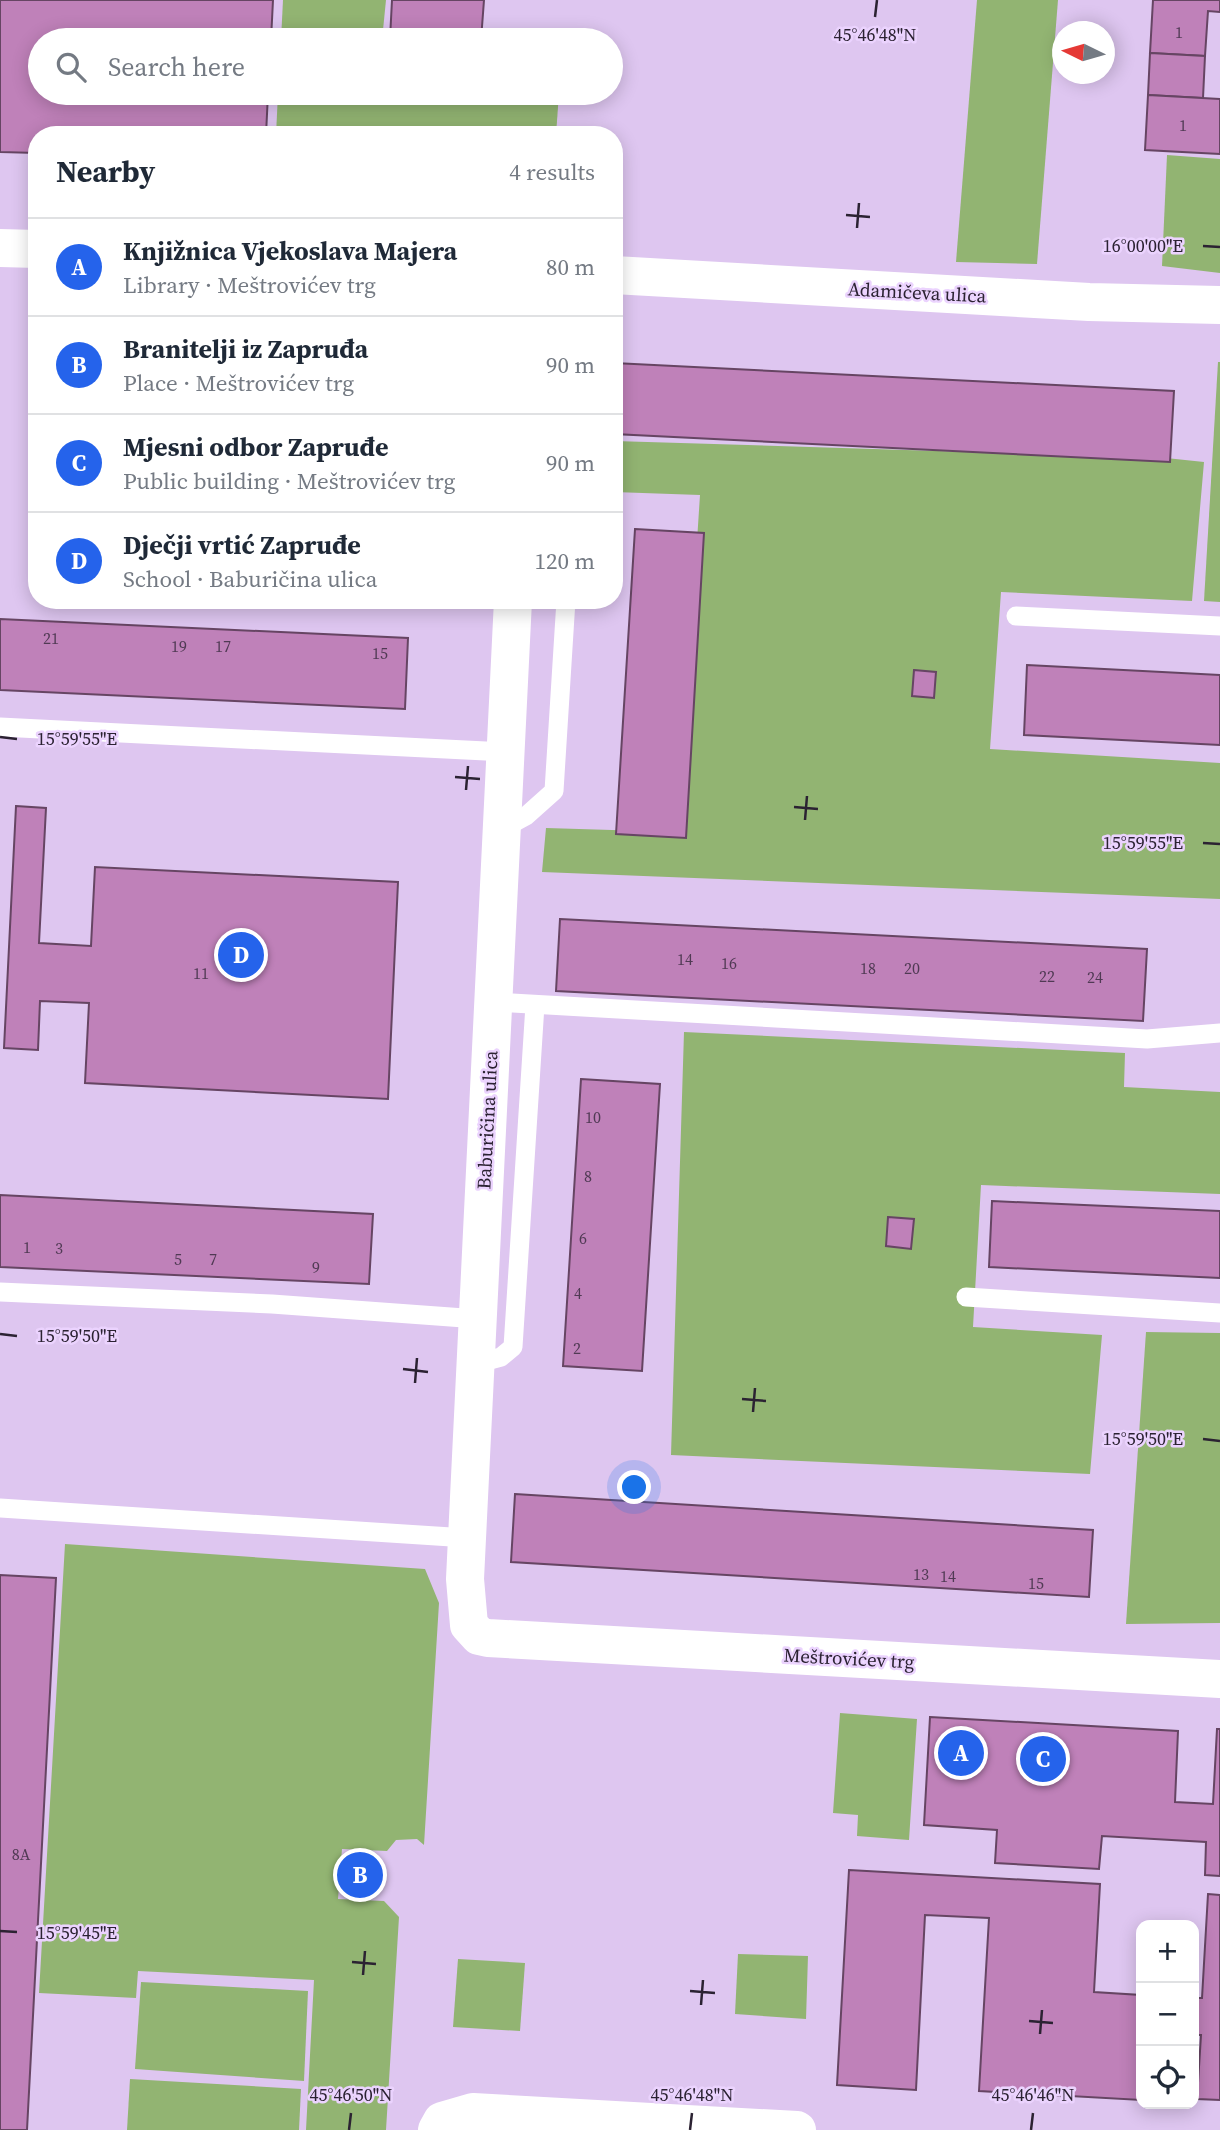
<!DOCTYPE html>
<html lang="en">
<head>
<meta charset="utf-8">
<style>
  :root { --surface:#fff; --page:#f6f6f7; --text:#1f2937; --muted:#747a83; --line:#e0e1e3; --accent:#2563eb }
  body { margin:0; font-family:"Source Serif 4",serif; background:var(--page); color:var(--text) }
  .controls { position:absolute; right:21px; bottom:21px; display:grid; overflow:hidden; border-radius:14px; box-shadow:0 4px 18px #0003 }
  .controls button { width:63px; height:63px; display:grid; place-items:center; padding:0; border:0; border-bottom:2px solid var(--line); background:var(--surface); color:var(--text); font:35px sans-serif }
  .compass { position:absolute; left:1052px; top:21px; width:63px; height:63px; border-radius:50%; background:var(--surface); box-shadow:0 4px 18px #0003; rotate:275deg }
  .you { position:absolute; left:635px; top:1488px; width:24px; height:24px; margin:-18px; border:5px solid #fff; border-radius:50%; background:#1a73e8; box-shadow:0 0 0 10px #1a73e833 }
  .badge { display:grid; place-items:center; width:46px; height:46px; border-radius:50%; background:var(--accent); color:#fff; font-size:23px; font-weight:700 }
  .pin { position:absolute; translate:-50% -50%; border:4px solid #fff; box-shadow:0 2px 7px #0006 }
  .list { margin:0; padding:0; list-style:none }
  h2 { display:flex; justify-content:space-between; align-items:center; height:91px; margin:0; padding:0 28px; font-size:30px }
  h2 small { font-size:23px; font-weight:400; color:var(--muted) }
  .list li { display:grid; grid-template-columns:46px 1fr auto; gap:21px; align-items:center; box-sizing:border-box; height:98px; padding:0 28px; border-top:2px solid var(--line) }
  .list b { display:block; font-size:26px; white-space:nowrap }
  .list p { margin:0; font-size:23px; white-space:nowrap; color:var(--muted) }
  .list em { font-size:23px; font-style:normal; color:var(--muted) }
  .icon { flex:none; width:38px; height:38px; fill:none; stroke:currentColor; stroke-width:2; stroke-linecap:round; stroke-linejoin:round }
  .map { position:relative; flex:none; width:1220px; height:2130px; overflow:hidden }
  .search { position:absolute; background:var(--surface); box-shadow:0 4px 18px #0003; left:28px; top:28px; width:595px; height:77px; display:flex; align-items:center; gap:18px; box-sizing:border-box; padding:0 24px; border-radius:38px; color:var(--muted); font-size:26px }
  .panel { position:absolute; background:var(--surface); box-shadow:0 4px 18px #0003; left:28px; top:126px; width:595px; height:483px; border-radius:28px }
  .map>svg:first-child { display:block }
</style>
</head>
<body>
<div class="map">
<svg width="1220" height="2130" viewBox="0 0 1220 2130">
  <rect width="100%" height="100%" fill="#dec6f0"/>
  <g fill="#92b472">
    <polygon points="283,0 386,0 382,40 281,40"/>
    <polygon points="977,0 1058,0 1037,264 956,262"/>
    <polygon points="278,93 559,93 556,135 276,135"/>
    <polygon points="1167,155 1220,159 1220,273 1162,266"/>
    <polygon points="1218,362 1220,362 1220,602 1204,601"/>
    <polygon points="614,441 1166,458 1204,462 1192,601 1001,592 990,749 1220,763 1220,899 542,872 546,828 678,832 700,495 614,492"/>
    <polygon points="684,1032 1125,1053 1124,1087 1220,1092 1220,1194 981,1185 973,1327 1102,1335 1090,1474 671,1455"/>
    <polygon points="1146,1332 1220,1333 1220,1623 1126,1624"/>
    <polygon points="65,1544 425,1569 439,1603 424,1845 417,1839 396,1840 387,1851 342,1849 338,1899 384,1901 399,1917 386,2130 306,2130 314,1980 138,1971 136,1998 39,1993"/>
    <polygon points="840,1713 917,1719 909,1840 857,1836 858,1815 833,1813"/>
    <polygon points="738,1954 808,1956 806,2019 735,2014"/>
    <polygon points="458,1959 525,1963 520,2031 453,2027"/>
    <polygon points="141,1982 308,1991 304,2081 135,2069"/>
    <polygon points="130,2079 301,2089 299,2130 127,2130"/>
  </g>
  <g fill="#bf81b9" stroke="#664563" stroke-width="2">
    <polygon points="0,0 273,0 271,40 40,40 40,93 268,93 266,135 37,135 37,153 0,152"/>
    <polygon points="392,0 484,0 481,40 390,39"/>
    <polygon points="1153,0 1220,0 1220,12 1208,11 1205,56 1150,53"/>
    <polygon points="1150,53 1205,56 1203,98 1148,95"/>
    <polygon points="1148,95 1220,99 1220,154 1145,150"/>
    <polygon points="614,363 1174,391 1170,462 614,434"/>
    <polygon points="635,529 704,533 686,838 616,834"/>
    <polygon points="0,619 408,638 405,709 0,690"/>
    <polygon points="1027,665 1220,675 1220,745 1024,735"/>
    <polygon points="914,670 936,672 934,698 912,696"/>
    <polygon points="16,806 46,808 39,943 91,946 95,867 398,882 388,1099 85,1083 89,1003 40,1001 38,1050 4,1048"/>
    <polygon points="560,919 1147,949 1143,1021 556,991"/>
    <polygon points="581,1079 660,1084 642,1371 563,1366"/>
    <polygon points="0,1195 373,1214 369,1284 0,1267"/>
    <polygon points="992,1201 1220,1211 1220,1278 989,1267"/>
    <polygon points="888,1217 914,1219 911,1249 886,1246"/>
    <polygon points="515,1494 1093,1530 1089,1597 511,1562"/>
    <polygon points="0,1575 56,1578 27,2130 0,2130"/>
    <polygon points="930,1717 1178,1731 1175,1802 1213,1804 1217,1729 1220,1729 1220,1876 1205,1875 1206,1842 1102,1836 1099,1869 995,1863 997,1830 924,1825"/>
    <polygon points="849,1870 1100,1884 1094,1992 1141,1995 1141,2100 979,2091 989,1918 925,1915 916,2090 837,2085"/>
    <polygon points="1208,1894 1220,1895 1220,2100 1197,2099 1201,2035 1194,2035 1194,1998 1202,1998"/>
  </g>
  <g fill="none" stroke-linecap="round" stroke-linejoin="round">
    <g stroke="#fff" stroke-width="19">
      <polyline points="1016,616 1220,626"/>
      <polyline points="0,727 506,752"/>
      <polyline points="502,829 526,816 554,791 566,600"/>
      <polyline points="494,1002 1147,1039 1220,1033"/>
      <polyline points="0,1292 272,1304 478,1319"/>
      <polyline points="966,1297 1220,1313"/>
      <polyline points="475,1364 501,1357 513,1347 535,1005"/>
      <polyline points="0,1508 467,1538"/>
    </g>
    <g stroke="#fff" stroke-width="38">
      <polyline points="0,248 37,249"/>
      <polyline points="614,275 1089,302 1220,305"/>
      <polyline points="513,600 465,1579 469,1625 479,1636 488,1638 1220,1679"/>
      <polyline points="437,2130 442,2121 473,2112 797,2130"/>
    </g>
  </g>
  <path fill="none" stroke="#2b2232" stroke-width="2.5" d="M875,17L877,0M846,215L870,217M857,228L859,203M1203,246L1220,247M0,737L17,739M455,777L480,779M466,790L468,766M794,807L818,809M805,820L807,796M1203,843L1220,844M0,1334L17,1336M403,1369L428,1372M415,1383L417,1358M742,1399L766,1401M753,1412L755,1388M1203,1439L1220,1441M0,1931L17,1932M352,1962L376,1964M363,1975L365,1951M690,1991L715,1993M701,2005L703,1980M1029,2021L1053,2023M1040,2034L1042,2010M349,2130L351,2113M690,2130L692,2113M1031,2130L1033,2113"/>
  <g text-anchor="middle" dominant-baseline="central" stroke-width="5" stroke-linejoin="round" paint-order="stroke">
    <g font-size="16" fill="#503a54">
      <text x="1179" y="32">1</text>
      <text x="1183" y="125">1</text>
      <text x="51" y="638">21</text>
      <text x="179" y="646">19</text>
      <text x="223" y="646">17</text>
      <text x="380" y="653">15</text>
      <text x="685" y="959">14</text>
      <text x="729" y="963">16</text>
      <text x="868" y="968">18</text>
      <text x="912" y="968">20</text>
      <text x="201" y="973">11</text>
      <text x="1047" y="976">22</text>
      <text x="1095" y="977">24</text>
      <text x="593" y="1117">10</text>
      <text x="588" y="1176">8</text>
      <text x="583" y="1238">6</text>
      <text x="27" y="1247">1</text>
      <text x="59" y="1248">3</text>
      <text x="178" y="1259">5</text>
      <text x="213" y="1259">7</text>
      <text x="316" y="1267">9</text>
      <text x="578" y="1293">4</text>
      <text x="577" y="1348">2</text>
      <text x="921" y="1574">13</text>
      <text x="948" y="1576">14</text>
      <text x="1036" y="1583">15</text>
      <text x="21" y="1854">8A</text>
    </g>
    <g font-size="19" fill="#2b2232" stroke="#ebd3fe">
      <text transform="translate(917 292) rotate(3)">Adamičeva ulica</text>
      <text transform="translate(487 1120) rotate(-87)">Baburičina ulica</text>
      <text transform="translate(849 1658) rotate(3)">Meštrovićev trg</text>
    </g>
  </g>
  <g font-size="18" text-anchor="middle" fill="#2b2232" stroke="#ebd3fe" stroke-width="5" stroke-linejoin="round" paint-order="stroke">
    <text x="875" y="41">45°46'48"N</text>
    <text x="1143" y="252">16°00'00"E</text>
    <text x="77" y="745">15°59'55"E</text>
    <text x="1143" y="849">15°59'55"E</text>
    <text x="77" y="1342">15°59'50"E</text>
    <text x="1143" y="1445">15°59'50"E</text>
    <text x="77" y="1939">15°59'45"E</text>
    <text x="351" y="2101">45°46'50"N</text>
    <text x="692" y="2101">45°46'48"N</text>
    <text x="1033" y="2101">45°46'46"N</text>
  </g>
</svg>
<div class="controls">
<button>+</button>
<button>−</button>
<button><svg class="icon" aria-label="locate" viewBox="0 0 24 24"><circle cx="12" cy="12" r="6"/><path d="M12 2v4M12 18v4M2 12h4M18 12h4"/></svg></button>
</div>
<svg class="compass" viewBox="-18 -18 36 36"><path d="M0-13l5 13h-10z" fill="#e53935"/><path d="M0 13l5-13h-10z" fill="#747a83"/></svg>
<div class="you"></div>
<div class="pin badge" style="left:961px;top:1753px">A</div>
<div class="pin badge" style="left:360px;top:1875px">B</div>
<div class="pin badge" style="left:1043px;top:1759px">C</div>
<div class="pin badge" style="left:241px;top:955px">D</div>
<div class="search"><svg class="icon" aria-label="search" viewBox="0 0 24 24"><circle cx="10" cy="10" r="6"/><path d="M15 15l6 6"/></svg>Search here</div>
<section class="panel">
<h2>Nearby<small>4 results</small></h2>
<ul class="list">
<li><span class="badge">A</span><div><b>Knjižnica Vjekoslava Majera</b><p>Library · Meštrovićev trg</p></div><em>80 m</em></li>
<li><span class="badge">B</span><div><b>Branitelji iz Zapruđa</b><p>Place · Meštrovićev trg</p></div><em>90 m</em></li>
<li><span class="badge">C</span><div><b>Mjesni odbor Zapruđe</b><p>Public building · Meštrovićev trg</p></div><em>90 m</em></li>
<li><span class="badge">D</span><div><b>Dječji vrtić Zapruđe</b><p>School · Baburičina ulica</p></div><em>120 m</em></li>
</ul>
</section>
</div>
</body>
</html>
